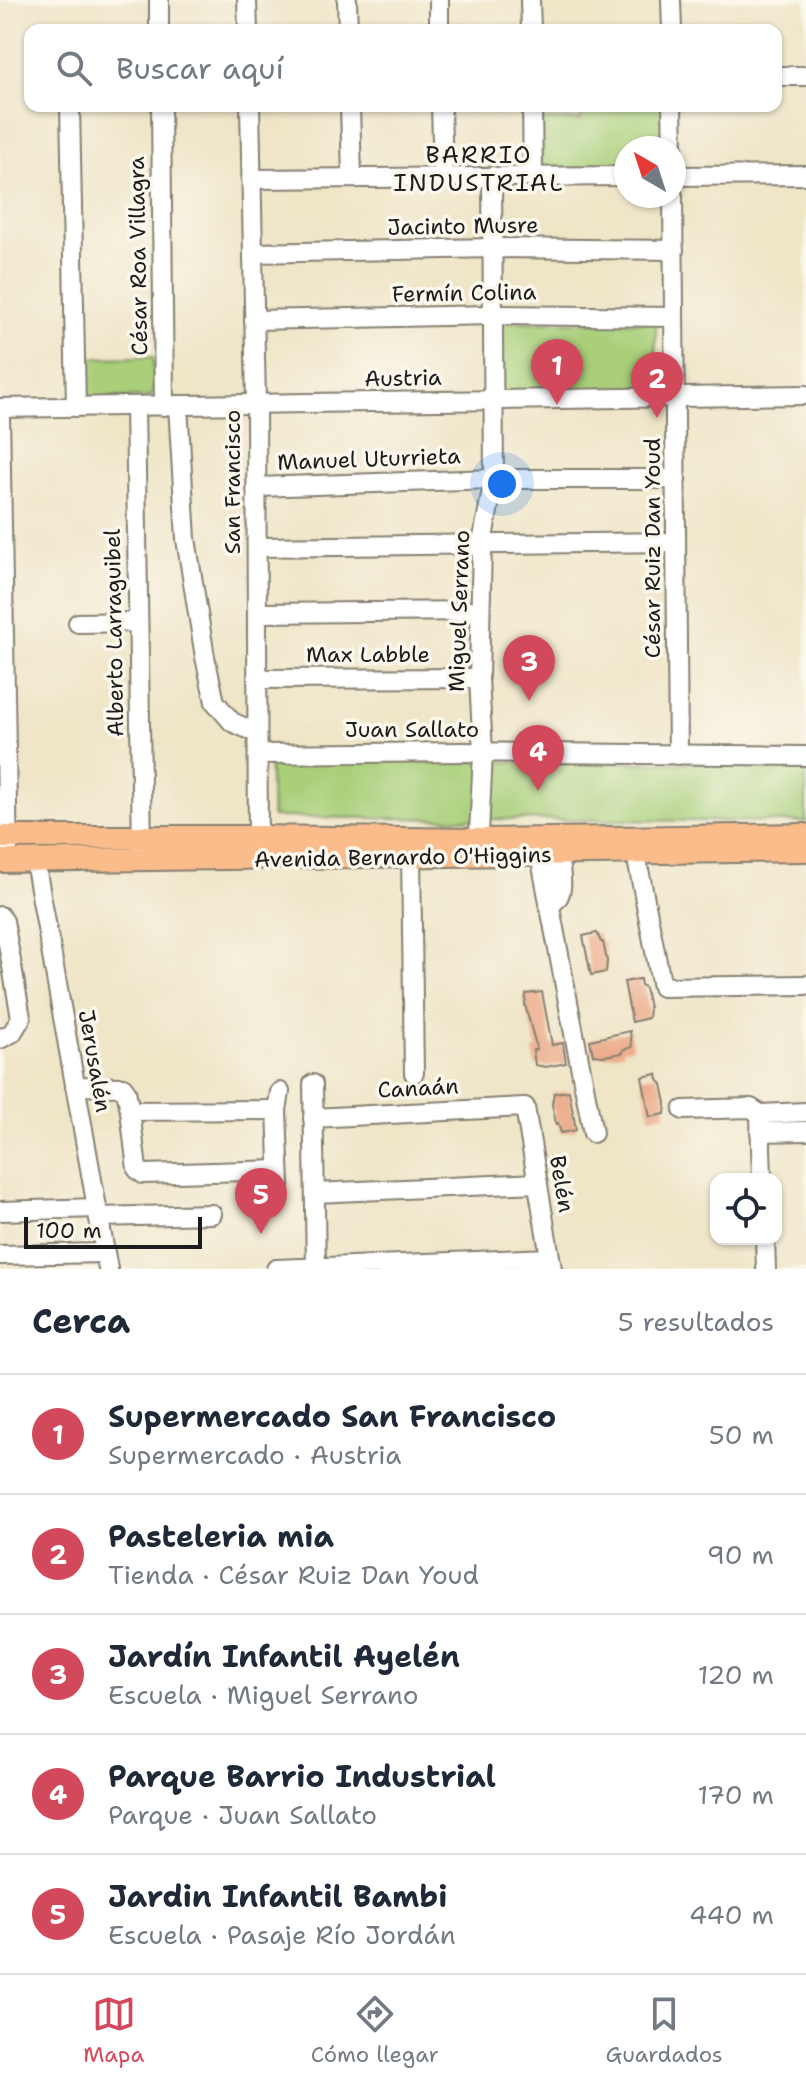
<!DOCTYPE html>
<html lang="es">
<head>
<meta charset="utf-8">
<style>
  :root { --surface:#fff; --page:#f2f2f3; --text:#1f2937; --muted:#747a83; --line:#e0e1e3; --accent:#d1495b }
  body { margin:0; font-family:"Shantell Sans",sans-serif; background:var(--page); color:var(--text) }
  .controls { position:absolute; right:24px; bottom:24px; display:grid; overflow:hidden; border-radius:16px; box-shadow:0 2px 6px #0004 }
  .controls button { width:72px; height:72px; display:grid; place-items:center; padding:0; border:0; border-bottom:2px solid var(--line); background:var(--surface); color:var(--text); font:40px sans-serif }
  .compass { position:absolute; left:614px; top:136px; width:72px; height:72px; border-radius:50%; background:var(--surface); box-shadow:0 2px 6px #0004; rotate:321deg }
  .scale { position:absolute; left:24px; bottom:20px; width:178px; box-sizing:border-box; padding-left:8px; border:4px solid #1c1c1c; border-top:0; font-size:22px; line-height:28px; white-space:nowrap; color:#1c1c1c; -webkit-text-stroke:6px #fbf7ec; paint-order:stroke }
  .you { position:absolute; left:502px; top:484px; width:28px; height:28px; margin:-20px; border:6px solid #fff; border-radius:50%; background:#1a73e8; box-shadow:0 0 0 12px #1a73e833 }
  .badge { display:grid; place-items:center; width:52px; height:52px; border-radius:50%; background:var(--accent); color:#fff; font-size:26px; font-weight:700 }
  .pin { position:absolute; translate:-50% -66px; filter:drop-shadow(0 2px 4px #0008) }
  .pin::after { content:''; position:absolute; top:42px; width:28px; height:24px; background:inherit; clip-path:polygon(0 0,100% 0,50% 100%) }
  .list { margin:0; padding:0; list-style:none }
  h2 { display:flex; justify-content:space-between; align-items:center; height:104px; margin:0; padding:0 32px; font-size:34px }
  h2 small { font-size:26px; font-weight:400; color:var(--muted) }
  .list li { display:grid; grid-template-columns:52px 1fr auto; gap:24px; align-items:center; box-sizing:border-box; height:120px; padding:0 32px; border-top:2px solid var(--line) }
  .list b { display:block; font-size:30px; white-space:nowrap }
  .list p { margin:0; font-size:26px; white-space:nowrap; color:var(--muted) }
  .list em { font-size:26px; font-style:normal; color:var(--muted) }
  .icon { flex:none; width:44px; height:44px; fill:none; stroke:currentColor; stroke-width:2; stroke-linecap:round; stroke-linejoin:round }
  .map { position:relative; flex:none; width:806px; height:1269px; overflow:hidden }
  .search { position:absolute; background:var(--surface); box-shadow:0 2px 6px #0004; left:24px; right:24px; top:24px; height:88px; display:flex; align-items:center; gap:20px; box-sizing:border-box; padding:0 28px; border-radius:16px; color:var(--muted); font-size:30px }
  .sheet { height:704px; background:var(--surface) }
  nav { display:flex; justify-content:space-around; align-items:center; box-sizing:border-box; height:112px; border-top:2px solid var(--line); background:var(--surface); font-size:22px; color:var(--muted) }
  nav a { display:grid; justify-items:center; gap:4px }
  nav .on { color:var(--accent) }
  .map>svg:first-child { display:block }
</style>
</head>
<body>
<div class="map">
<svg width="806" height="1269" viewBox="0 0 806 1269">
  <rect width="100%" height="100%" fill="#fbf7ec"/>
  <filter id="ink" filterUnits="userSpaceOnUse"><feTurbulence type="fractalNoise" baseFrequency=".0125" numOctaves="2"/><feDisplacementMap in="SourceGraphic" scale="16" xChannelSelector="R" yChannelSelector="G"/><feConvolveMatrix kernelMatrix="1 2 1 2 8 2 1 2 1" color-interpolation-filters="sRGB"/></filter>
  <filter id="wash" filterUnits="userSpaceOnUse"><feTurbulence type="fractalNoise" baseFrequency=".006" numOctaves="4" result="noise"/><feDisplacementMap in="SourceGraphic" scale="32" xChannelSelector="R" yChannelSelector="G"/><feGaussianBlur stdDeviation="1.8" result="paint"/><feColorMatrix in="noise" values="0 0 0 0 0 0 0 0 0 0 0 0 0 0 0 0 0 1.4 0 .05"/><feComposite in="paint" operator="in"/></filter>
  <g filter="url(#wash)">
    <rect width="100%" height="100%" fill="#efe5c7"/>
    <g fill="#a9cf79" stroke="#62764a" stroke-width="2">
      <polygon points="581,106 665,106 665,148 626,148 626,168 541,169 541,120 581,120"/>
      <polygon points="492,322 656,322 655,388 493,393"/>
      <polygon points="153,357 154,388 151,397 94,398 86,392 87,358"/>
      <polygon points="269,760 806,764 806,822 272,817"/>
    </g>
    <g id="blocks">
      <g fill="#ecad8c">
        <polygon points="597,933 601,942 603,942 607,961 606,972 591,975 583,936"/>
        <polygon points="640,979 641,985 645,988 649,1008 648,1018 632,1022 624,982"/>
        <polygon points="542,992 552,1045 563,1043 566,1063 546,1067 535,1065 533,1050 537,1049 525,1005 526,994"/>
        <polygon points="630,1031 632,1047 623,1050 623,1053 604,1056 593,1055 590,1040"/>
        <polygon points="657,1074 658,1080 662,1084 666,1103 665,1114 650,1117 642,1077"/>
        <polygon points="569,1091 576,1130 561,1133 558,1123 556,1124 552,1104 554,1093"/>
      </g>
    </g>
  </g>
  <g filter="url(#ink)">
    <use href="#blocks" fill-opacity="0" stroke="#868072" stroke-width="2"/>
    <g fill="none" stroke-linecap="round" stroke-linejoin="round">
      <g stroke="#868072" stroke-width="22">
        <g id="minor">
          <polyline points="159,0 159,30"/>
          <polyline points="247,0 248,30"/>
          <polyline points="347,0 348,30"/>
          <polyline points="439,0 439,30"/>
          <polyline points="530,0 531,30"/>
          <polyline points="671,0 672,30"/>
          <polyline points="776,76 806,76"/>
          <polyline points="70,106 76,407"/>
          <polyline points="161,106 164,406"/>
          <polyline points="250,106 256,404 258,851"/>
          <polyline points="350,106 352,178"/>
          <polyline points="441,106 443,177"/>
          <polyline points="532,106 533,177"/>
          <polyline points="672,106 673,148"/>
          <polyline points="674,176 806,175"/>
          <polyline points="251,179 626,176"/>
          <polyline points="673,196 678,755"/>
          <polyline points="253,253 492,248 674,250"/>
          <polyline points="254,320 493,315 674,317"/>
          <polyline points="178,405 186,539 205,657 215,702 232,722 257,733"/>
          <polyline points="135,406 142,849"/>
          <polyline points="0,408 806,395"/>
          <polyline points="0,415 8,861"/>
          <polyline points="257,487 494,479 676,479"/>
          <polyline points="257,547 676,542"/>
          <polyline points="257,613 480,611"/>
          <polyline points="78,623 138,622"/>
          <polyline points="257,679 479,678"/>
          <polyline points="258,754 463,752 806,756"/>
          <polyline points="478,853 483,753 479,678 482,543 494,479 492,176"/>
          <polyline points="636,854 662,987 806,985"/>
          <polyline points="540,855 593,1133"/>
          <polyline points="411,856 414,1073"/>
          <polyline points="35,861 108,1269"/>
          <path d="M549,905C568,896 560,873 558,855"/>
          <polyline points="0,916 4,921 21,1018 12,1033 0,1039"/>
          <polyline points="313,1084 316,1269"/>
          <polyline points="75,1086 123,1087 126,1091 130,1111"/>
          <polyline points="277,1110 130,1111 137,1169 143,1174 279,1170"/>
          <polyline points="683,1110 751,1108 760,1114 806,1112"/>
          <polyline points="760,1114 762,1179"/>
          <polyline points="313,1118 525,1107 552,1269"/>
          <polyline points="760,1132 806,1131"/>
          <polyline points="280,1186 277,1110 280,1092"/>
          <polyline points="315,1193 538,1183"/>
          <polyline points="0,1211 97,1208"/>
          <polyline points="99,1217 212,1214"/>
          <polyline points="765,1239 766,1269"/>
          <polyline points="0,1255 105,1253"/>
          <polyline points="276,1269 550,1258"/>
        </g>
      </g>
      <g stroke="#868072" stroke-width="26">
        <g id="major">
          <polyline points="0,837 258,837 479,840 805,835"/>
          <polyline points="0,861 806,850"/>
        </g>
      </g>
      <use href="#minor" stroke="#fff" stroke-width="18"/>
      <use href="#major" stroke="#fabc8b" stroke-width="22"/>
    </g>
  </g>
  <g text-anchor="middle" dominant-baseline="central" stroke-width="7" stroke-linejoin="round" paint-order="stroke">
    <g font-size="22" fill="#1c1c1c" stroke="#fbf7ec">
      <text transform="translate(463 226) rotate(-1)">Jacinto Musre</text>
      <text transform="translate(138 256) rotate(-91)">César Roa Villagra</text>
      <text transform="translate(464 293) rotate(-1)">Fermín Colina</text>
      <text transform="translate(403 378) rotate(-1)">Austria</text>
      <text transform="translate(369 459) rotate(-2)">Manuel Uturrieta</text>
      <text transform="translate(232 482) rotate(-90)">San Francisco</text>
      <text transform="translate(652 548) rotate(-90)">César Ruiz Dan Youd</text>
      <text transform="translate(459 611) rotate(-88)">Miguel Serrano</text>
      <text transform="translate(114 633) rotate(-91)">Alberto Larraguibel</text>
      <text x="368" y="654">Max Labble</text>
      <text x="412" y="729">Juan Sallato</text>
      <text transform="translate(403 857) rotate(-1)">Avenida Bernardo O'Higgins</text>
      <text transform="translate(95 1061) rotate(80)">Jerusalén</text>
      <text transform="translate(418 1088) rotate(-3)">Canaán</text>
      <text transform="translate(562 1184) rotate(80)">Belén</text>
    </g>
    <g font-size="24" letter-spacing="2" fill="#1c1c1c" stroke="#fbf7ec">
      <text x="479" y="155">BARRIO<tspan x="479" dy="28">INDUSTRIAL</tspan></text>
    </g>
  </g>
</svg>
<div class="controls">
<button><svg class="icon" aria-label="locate" viewBox="0 0 24 24"><circle cx="12" cy="12" r="6"/><path d="M12 2v4M12 18v4M2 12h4M18 12h4"/></svg></button>
</div>
<svg class="compass" viewBox="-18 -18 36 36"><path d="M0-13l5 13h-10z" fill="#e53935"/><path d="M0 13l5-13h-10z" fill="#747a83"/></svg>
<div class="scale">100 m</div>
<div class="you"></div>
<div class="pin badge" style="left:557px;top:405px">1</div>
<div class="pin badge" style="left:657px;top:418px">2</div>
<div class="pin badge" style="left:529px;top:701px">3</div>
<div class="pin badge" style="left:538px;top:791px">4</div>
<div class="pin badge" style="left:261px;top:1234px">5</div>
<div class="search"><svg class="icon" aria-label="search" viewBox="0 0 24 24"><circle cx="10" cy="10" r="6"/><path d="M15 15l6 6"/></svg>Buscar aquí</div>
</div>
<section class="sheet">
<h2>Cerca<small>5 resultados</small></h2>
<ul class="list">
<li><span class="badge">1</span><div><b>Supermercado San Francisco</b><p>Supermercado · Austria</p></div><em>50 m</em></li>
<li><span class="badge">2</span><div><b>Pasteleria mia</b><p>Tienda · César Ruiz Dan Youd</p></div><em>90 m</em></li>
<li><span class="badge">3</span><div><b>Jardín Infantil Ayelén</b><p>Escuela · Miguel Serrano</p></div><em>120 m</em></li>
<li><span class="badge">4</span><div><b>Parque Barrio Industrial</b><p>Parque · Juan Sallato</p></div><em>170 m</em></li>
<li><span class="badge">5</span><div><b>Jardin Infantil Bambi</b><p>Escuela · Pasaje Río Jordán</p></div><em>440 m</em></li>
</ul>
</section>
<nav>
<a class="on"><svg class="icon" aria-label="map" viewBox="0 0 24 24"><path d="M3 6l6-2 6 2 6-2v14l-6 2-6-2-6 2zM9 4v14M15 6v14"/></svg>Mapa</a>
<a><svg class="icon" aria-label="directions" viewBox="0 0 24 24"><path d="M12 3l9 9-9 9-9-9zM9 14v-3h6M13 9l2 2-2 2"/></svg>Cómo llegar</a>
<a><svg class="icon" aria-label="saved" viewBox="0 0 24 24"><path d="M7 4h10v16l-5-4-5 4z"/></svg>Guardados</a>
</nav>
</body>
</html>
